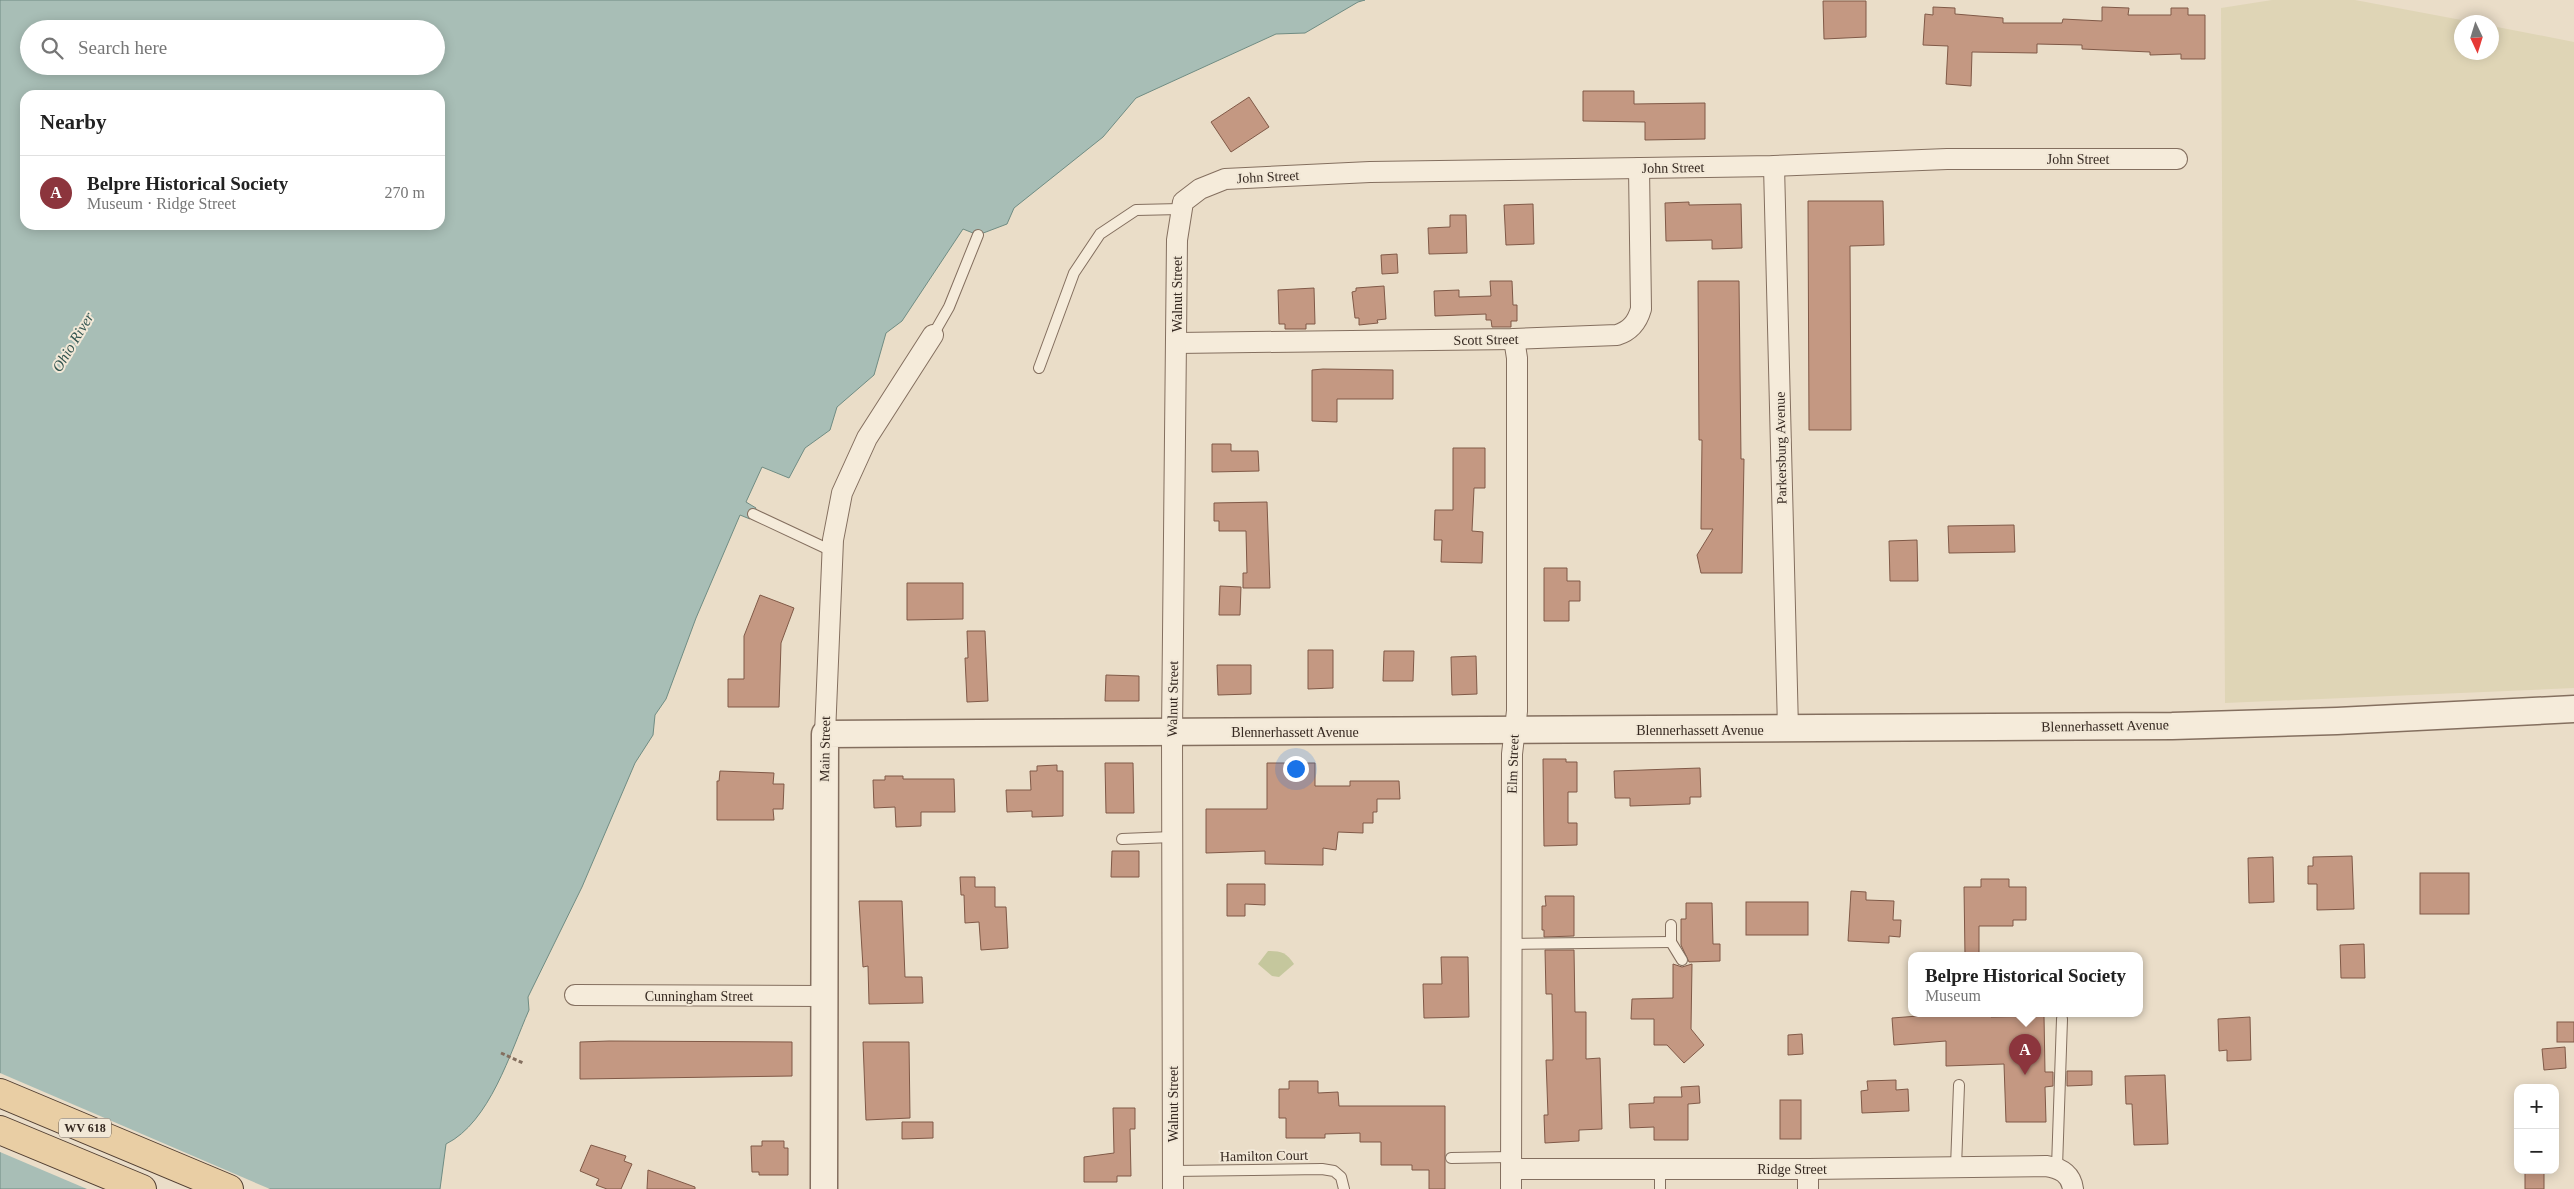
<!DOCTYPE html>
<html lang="en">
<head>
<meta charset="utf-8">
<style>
  :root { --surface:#fff; --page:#f6f6f6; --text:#222; --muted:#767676; --line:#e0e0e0; --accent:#8c353d }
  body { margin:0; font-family:Georgia,serif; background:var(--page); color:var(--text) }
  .controls { position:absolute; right:15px; bottom:15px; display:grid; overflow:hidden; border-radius:10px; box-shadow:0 2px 12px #0003 }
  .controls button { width:45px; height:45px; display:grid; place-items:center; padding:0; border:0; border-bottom:1px solid var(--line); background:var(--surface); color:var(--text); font:25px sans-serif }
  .compass { position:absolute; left:2454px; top:15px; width:45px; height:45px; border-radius:50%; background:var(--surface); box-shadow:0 2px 12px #0003; rotate:176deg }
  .you { position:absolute; left:1295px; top:768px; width:18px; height:18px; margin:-12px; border:4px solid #fff; border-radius:50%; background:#1a73e8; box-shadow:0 0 0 8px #1a73e833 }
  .badge { display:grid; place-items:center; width:32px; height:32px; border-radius:50%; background:var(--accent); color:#fff; font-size:16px; font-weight:700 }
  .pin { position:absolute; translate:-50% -41px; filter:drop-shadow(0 1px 2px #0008) }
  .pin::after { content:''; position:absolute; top:26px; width:18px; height:15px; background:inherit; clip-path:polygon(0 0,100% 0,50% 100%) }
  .popup { position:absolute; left:1908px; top:952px; width:235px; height:65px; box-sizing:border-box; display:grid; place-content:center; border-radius:10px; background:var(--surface); filter:drop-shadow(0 1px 4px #0005); font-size:16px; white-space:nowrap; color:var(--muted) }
  .popup b { font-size:19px; color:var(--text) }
  .popup::after { content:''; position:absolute; left:50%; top:100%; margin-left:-10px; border:10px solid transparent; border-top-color:var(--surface) }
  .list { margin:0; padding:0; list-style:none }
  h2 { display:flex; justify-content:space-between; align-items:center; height:65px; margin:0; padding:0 20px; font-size:21px }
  h2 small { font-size:16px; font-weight:400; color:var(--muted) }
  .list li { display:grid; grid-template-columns:32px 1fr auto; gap:15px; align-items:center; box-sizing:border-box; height:75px; padding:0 20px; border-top:1px solid var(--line) }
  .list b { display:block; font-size:19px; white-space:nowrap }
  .list p { margin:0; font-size:16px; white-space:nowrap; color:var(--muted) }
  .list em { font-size:16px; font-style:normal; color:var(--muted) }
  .icon { flex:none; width:28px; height:28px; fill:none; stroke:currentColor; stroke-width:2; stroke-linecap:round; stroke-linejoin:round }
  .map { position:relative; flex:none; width:2574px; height:1189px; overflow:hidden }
  .search { position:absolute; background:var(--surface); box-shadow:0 2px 12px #0003; left:20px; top:20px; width:425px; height:55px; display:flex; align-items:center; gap:12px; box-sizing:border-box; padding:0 18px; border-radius:28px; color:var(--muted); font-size:19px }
  .panel { position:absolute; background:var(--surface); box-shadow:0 2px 12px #0003; left:20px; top:90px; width:425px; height:140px; border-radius:15px }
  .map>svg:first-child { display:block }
</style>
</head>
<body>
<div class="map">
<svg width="2574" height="1189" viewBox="0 0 2574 1189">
  <rect width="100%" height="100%" fill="#eaddc8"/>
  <polygon fill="#dfd5b6" points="2272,0 2355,0 2472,22 2462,22 2462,52 2492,52 2492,26 2574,42 2574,688 2225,703 2221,8"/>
  <path fill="#c5c79d" d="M1268,951C1281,951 1286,952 1294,964L1279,977L1272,976L1258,964Z"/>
  <path fill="#a8beb6" stroke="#708c83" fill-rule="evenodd" d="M0,0H1365L1358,2L1305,33L1276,34L1136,98L1103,137L1014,208L1007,224L978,235L963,229L902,321L886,333L874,375L837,407L830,430L805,448L789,478L762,467L746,502L756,508L750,519L740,515L696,618L666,699L655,715L653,735L635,763L582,887L528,997L529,1010C510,1053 490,1122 446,1144L440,1189H0ZM29,29H436V66H29ZM25,95H440V225H25Z"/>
  <polygon fill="#eaddc8" points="0,1073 270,1189 87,1189 0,1152"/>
  <g fill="#c49882" stroke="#805947">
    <polygon points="1823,1 1866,1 1866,37 1824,39"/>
    <polygon points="1933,7 1955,8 1955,14 2003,18 2003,23 2062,23 2063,19 2102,21 2102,7 2129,8 2128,15 2171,15 2171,8 2188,8 2188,15 2205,15 2205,59 2181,59 2181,54 2150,55 2150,52 2082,49 2082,45 2037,44 2037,53 1972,52 1971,86 1946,84 1948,46 1923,45 1925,14 1933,15"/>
    <polygon points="1583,91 1634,91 1634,104 1705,103 1705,139 1645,140 1645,122 1583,121"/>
    <polygon points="1249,97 1269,127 1231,152 1211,122"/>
    <polygon points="1808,201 1883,201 1884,245 1850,246 1851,430 1809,430"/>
    <polygon points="1689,202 1689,205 1741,204 1742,248 1712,249 1712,240 1666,241 1665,203"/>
    <polygon points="1533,204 1534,244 1506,245 1504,205"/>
    <polygon points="1450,215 1466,215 1467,253 1429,254 1428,228 1450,227"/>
    <polygon points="1397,254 1398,273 1382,274 1381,255"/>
    <polygon points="1490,281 1512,281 1513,305 1517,305 1517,321 1511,321 1511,327 1492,327 1491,320 1486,320 1486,314 1435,316 1434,291 1459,290 1459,297 1491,296"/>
    <polygon points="1698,281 1739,281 1741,459 1744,459 1742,573 1701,573 1697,555 1713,529 1701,529 1702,440 1699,440"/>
    <polygon points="1384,286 1386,319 1377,320 1378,323 1359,325 1359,318 1355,318 1352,292 1356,291 1356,288"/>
    <polygon points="1314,288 1315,324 1306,324 1306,329 1285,329 1285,324 1279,324 1278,290"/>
    <polygon points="1323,369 1393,370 1393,399 1337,399 1337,422 1312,421 1312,370"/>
    <polygon points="1212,444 1231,444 1231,451 1258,451 1259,471 1212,472"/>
    <polygon points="1453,448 1485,448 1485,488 1474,488 1472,531 1483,532 1482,563 1441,562 1442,540 1434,540 1435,510 1453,510"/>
    <polygon points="1267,502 1270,588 1243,588 1243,573 1247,573 1246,531 1219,531 1219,521 1214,521 1214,503"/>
    <polygon points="2014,525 2015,552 1949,553 1948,526"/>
    <polygon points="1917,540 1918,581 1890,581 1889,541"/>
    <polygon points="1544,568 1567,568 1567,581 1580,581 1580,601 1569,601 1569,621 1544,621"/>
    <polygon points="907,583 963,583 963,619 907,620"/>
    <polygon points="1220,586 1241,587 1240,615 1219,615"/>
    <polygon points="760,595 794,608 781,643 779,707 728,707 728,679 744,679 744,636"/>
    <polygon points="967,631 985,631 988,701 967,702 965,658 968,658"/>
    <polygon points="1308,650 1333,650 1333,688 1308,689"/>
    <polygon points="1384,651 1414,651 1413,681 1383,681"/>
    <polygon points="1476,656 1477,694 1452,695 1451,657"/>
    <polygon points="1217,665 1251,665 1251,694 1218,695"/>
    <polygon points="1106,675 1139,676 1139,701 1105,701"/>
    <polygon points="1543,759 1566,759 1566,762 1577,762 1577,792 1568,792 1568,823 1577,823 1577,845 1544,846"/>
    <polygon points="1105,763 1133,763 1134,813 1106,813"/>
    <polygon points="1267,763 1315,763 1315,786 1350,786 1350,781 1399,781 1400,799 1377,799 1377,812 1373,812 1373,823 1363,823 1363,833 1338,832 1336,850 1323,848 1323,865 1265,864 1265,851 1206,853 1206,809 1267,809"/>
    <polygon points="1057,765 1057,771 1063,771 1063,816 1032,817 1032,811 1007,812 1006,790 1031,790 1030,771 1037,771 1037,766"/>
    <polygon points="1700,768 1701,797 1690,797 1690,804 1630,806 1630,798 1615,798 1614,771"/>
    <polygon points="720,771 774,773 773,784 784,784 783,809 773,809 774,820 717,820 717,781 719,781"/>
    <polygon points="885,776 903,776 903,779 954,779 955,812 921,812 921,826 896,827 895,807 874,808 873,780 885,780"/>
    <polygon points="1112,851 1139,851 1139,877 1111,877"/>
    <polygon points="2352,856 2354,909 2317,910 2317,884 2308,884 2308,866 2313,866 2313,857"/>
    <polygon points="2273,857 2274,902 2249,903 2248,858"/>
    <rect x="2420" y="873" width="49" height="41"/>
    <polygon points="960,877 975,877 975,887 995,887 995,907 1006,907 1008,948 981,950 979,922 965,923 964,895 961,895"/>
    <polygon points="1981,879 2009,879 2009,887 2026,887 2026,920 2013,920 2013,926 1979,926 1979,956 1965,956 1964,887 1981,887"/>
    <polygon points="1227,884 1265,884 1265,905 1245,904 1245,916 1227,916"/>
    <polygon points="1851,891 1866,892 1866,900 1894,901 1893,920 1901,920 1900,937 1889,936 1889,943 1848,941"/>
    <polygon points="1545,896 1574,896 1574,936 1544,937 1544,930 1542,930 1542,906 1546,906"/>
    <polygon points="859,901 902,901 905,977 922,977 923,1003 869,1004 868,966 863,967"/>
    <rect x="1746" y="902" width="62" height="33"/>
    <polygon points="1686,903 1712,903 1713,944 1720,944 1720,961 1689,962 1681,945 1681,919 1686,919"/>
    <polygon points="2364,944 2365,978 2341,978 2340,945"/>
    <polygon points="1545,950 1574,950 1575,1012 1586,1012 1586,1059 1600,1058 1602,1129 1579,1130 1579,1141 1545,1143 1544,1115 1548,1115 1546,1060 1553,1060 1553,1047 1552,994 1546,994"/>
    <polygon points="1441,957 1468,957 1469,1017 1424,1018 1423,984 1442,984"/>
    <polygon points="1673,964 1682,967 1692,964 1691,1029 1704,1045 1684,1063 1667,1045 1654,1045 1654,1019 1631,1019 1632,999 1673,998"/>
    <polygon points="1945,1014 1990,1014 1991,1017 2044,1016 2045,1072 2053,1072 2053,1086 2045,1087 2046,1122 2006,1122 2004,1064 1946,1066 1946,1041 1894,1045 1892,1018"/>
    <polygon points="2250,1017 2251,1060 2227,1061 2227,1050 2219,1051 2218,1019"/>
    <rect x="2557" y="1022" width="17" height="20"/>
    <polygon points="1802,1034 1803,1054 1788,1055 1788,1035"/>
    <polygon points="609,1041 792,1042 792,1076 580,1079 580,1042"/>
    <polygon points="863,1042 909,1042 910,1118 866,1120"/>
    <polygon points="2565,1047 2566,1068 2544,1070 2542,1049"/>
    <polygon points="2067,1071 2092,1071 2092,1085 2067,1086"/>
    <polygon points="2165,1075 2168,1144 2134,1145 2132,1104 2126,1104 2125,1076"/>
    <polygon points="1896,1080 1896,1090 1908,1089 1909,1111 1862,1113 1861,1091 1868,1090 1867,1081"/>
    <polygon points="1289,1081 1318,1081 1318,1093 1338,1092 1339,1106 1445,1106 1445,1189 1429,1189 1429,1170 1412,1170 1412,1165 1381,1165 1381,1142 1360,1142 1360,1133 1325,1134 1325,1138 1286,1138 1286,1118 1279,1118 1279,1089 1289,1089"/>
    <polygon points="1699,1086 1700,1103 1688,1104 1688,1140 1654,1140 1654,1127 1630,1128 1629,1104 1654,1103 1654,1097 1682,1097 1681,1087"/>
    <rect x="1780" y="1100" width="21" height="39"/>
    <polygon points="1113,1108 1135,1108 1135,1129 1130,1129 1131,1176 1117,1176 1117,1182 1084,1182 1084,1157 1114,1153"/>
    <polygon points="902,1122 933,1122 933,1138 902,1139"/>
    <polygon points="762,1141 784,1141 784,1148 788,1148 788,1175 759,1175 759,1172 752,1172 751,1146 762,1146"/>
    <polygon points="591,1145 626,1156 624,1161 632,1164 621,1189 607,1189 596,1185 599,1179 580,1171"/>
    <polygon points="648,1170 695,1187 695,1189 647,1189"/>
    <rect x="2525" y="1170" width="19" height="19"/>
  </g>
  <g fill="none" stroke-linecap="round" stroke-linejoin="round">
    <g stroke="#846f5f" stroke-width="12">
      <g id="service">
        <polyline points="933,335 949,307 978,235"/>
        <polyline points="1039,368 1074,273 1100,234 1136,210 1180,209"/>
        <polyline points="753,514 832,551"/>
        <polyline points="1122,839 1172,837"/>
        <polyline points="1671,925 1671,942 1682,960"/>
        <polyline points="1511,944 1671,942"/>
        <polyline points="1451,1158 1511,1157"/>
        <polyline points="1956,1167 1959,1085"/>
        <polyline points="2057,1167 2062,1019"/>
        <polyline points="1660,1169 1660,1189"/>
        <polyline points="1173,1171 1322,1169 1334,1171 1341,1177 1344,1189"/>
      </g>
    </g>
    <g stroke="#846f5f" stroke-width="22">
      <g id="minor">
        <polyline points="1774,166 1788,729"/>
        <path d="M1177,343L1514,339L1617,335C1630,331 1637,323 1641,309L1639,168"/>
        <polyline points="825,734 833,540 842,493 867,438 933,335"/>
        <polyline points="575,995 824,996"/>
        <path d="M1511,1169H1808L2046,1166C2060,1168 2071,1174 2073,1189"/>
        <polyline points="1808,1169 1808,1189"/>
        <polyline points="1173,1189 1172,733 1177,240 1183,202 1200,189 1225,179 1370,172 1774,166 1947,159 2177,159"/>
        <polyline points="1511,1189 1512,754 1517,711 1517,358 1514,339"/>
      </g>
    </g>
    <g stroke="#846f5f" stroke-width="29">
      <polyline id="tertiary" points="824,1189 825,734 2172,726 2337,721 2574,709"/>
    </g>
    <g stroke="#523f32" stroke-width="30">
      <g id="primary">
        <polyline points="0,1093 229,1189"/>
        <polyline points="0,1130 142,1189"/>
      </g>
    </g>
    <polyline stroke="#846f5f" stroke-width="3" stroke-dasharray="4 2.5" stroke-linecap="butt" points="501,1053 523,1063"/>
    <use href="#service" stroke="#f5ebda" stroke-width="10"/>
    <use href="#minor" stroke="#f5ebda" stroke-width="20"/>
    <use href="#tertiary" stroke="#f5ebda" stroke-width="26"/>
    <use href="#primary" stroke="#e9cea4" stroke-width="28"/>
  </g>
  <g text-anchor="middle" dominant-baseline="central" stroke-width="4" stroke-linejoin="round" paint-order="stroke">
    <rect fill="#f2e8d7" stroke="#6e6258" stroke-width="1" x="59" y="1118.5" width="52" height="19" rx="4"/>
    <g font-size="12" font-weight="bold" fill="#362921">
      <text x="85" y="1128">WV 618</text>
    </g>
    <g font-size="14" fill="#362921" stroke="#f2e8d7">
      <text x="2078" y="159">John Street</text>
      <text transform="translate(1673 168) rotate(-1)">John Street</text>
      <text transform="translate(1268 177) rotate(-3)">John Street</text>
      <text transform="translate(1177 294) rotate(-90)">Walnut Street</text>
      <text transform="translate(1486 340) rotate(-1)">Scott Street</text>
      <text transform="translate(1781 448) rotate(-91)">Parkersburg Avenue</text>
      <text transform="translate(1173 699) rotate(-89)">Walnut Street</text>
      <text transform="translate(2105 726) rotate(-1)">Blennerhassett Avenue</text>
      <text x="1700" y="730">Blennerhassett Avenue</text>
      <text x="1295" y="732">Blennerhassett Avenue</text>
      <text transform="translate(825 749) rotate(-89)">Main Street</text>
      <text transform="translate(1513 764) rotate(-88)">Elm Street</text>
      <text x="699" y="996">Cunningham Street</text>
      <text transform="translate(1173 1104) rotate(-90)">Walnut Street</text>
      <text transform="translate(1264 1156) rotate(-1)">Hamilton Court</text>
      <text x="1792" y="1169">Ridge Street</text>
    </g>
    <g font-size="15" font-style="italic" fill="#32544f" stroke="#f2e8d7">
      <text transform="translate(73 342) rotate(-59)">Ohio River</text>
    </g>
  </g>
</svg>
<div class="controls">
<button>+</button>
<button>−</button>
</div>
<svg class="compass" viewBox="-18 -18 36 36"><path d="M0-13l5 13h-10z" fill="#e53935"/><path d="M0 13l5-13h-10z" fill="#767676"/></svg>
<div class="you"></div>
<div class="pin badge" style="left:2025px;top:1075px">A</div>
<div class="popup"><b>Belpre Historical Society</b>Museum</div>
<div class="search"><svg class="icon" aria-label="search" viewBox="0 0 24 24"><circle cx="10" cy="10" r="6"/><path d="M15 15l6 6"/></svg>Search here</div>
<section class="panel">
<h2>Nearby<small></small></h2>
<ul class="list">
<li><span class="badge">A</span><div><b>Belpre Historical Society</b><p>Museum · Ridge Street</p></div><em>270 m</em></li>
</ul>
</section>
</div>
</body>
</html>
